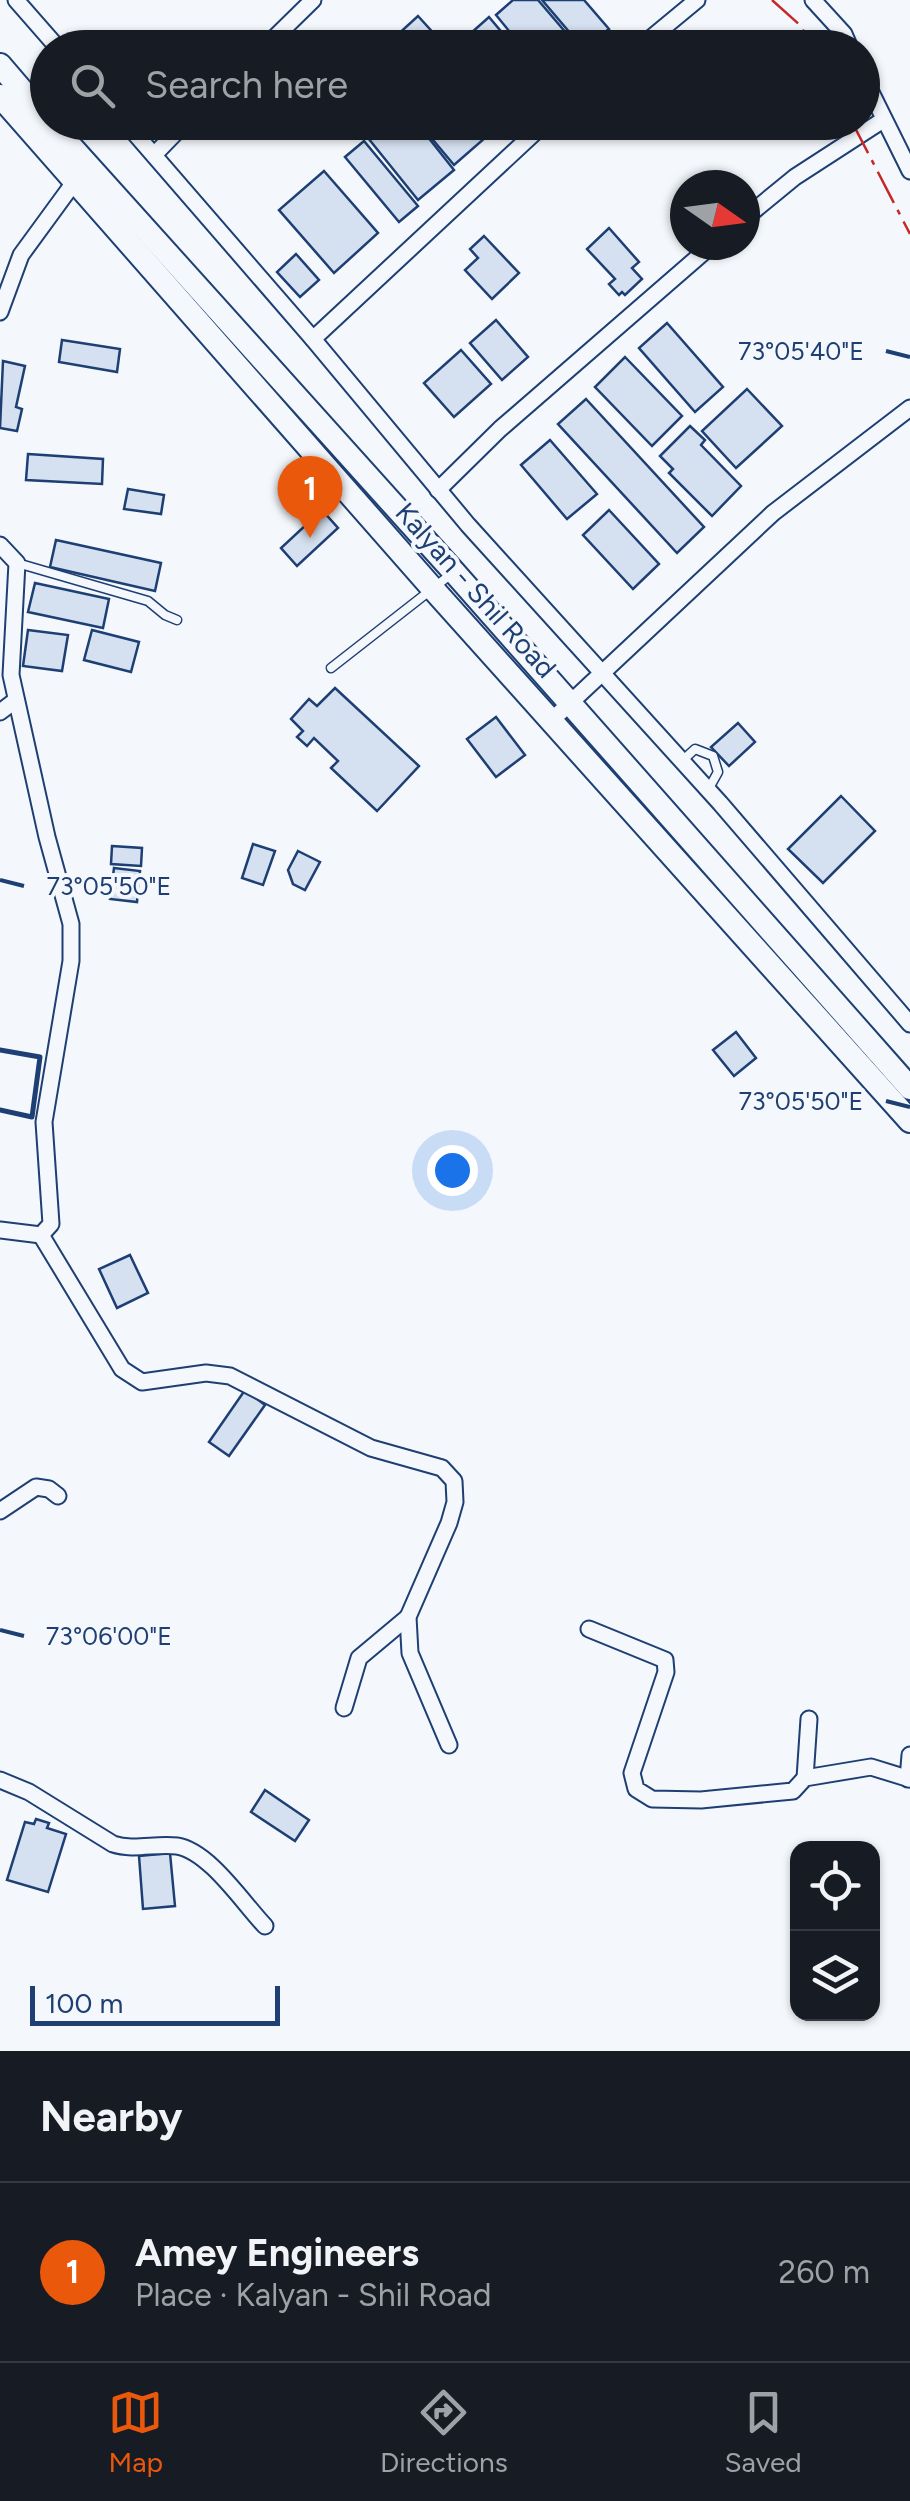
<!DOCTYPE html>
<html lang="en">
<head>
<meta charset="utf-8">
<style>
  :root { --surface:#171b24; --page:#242831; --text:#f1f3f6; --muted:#9ea1a6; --line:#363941; --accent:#ea580c }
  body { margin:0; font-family:Figtree,sans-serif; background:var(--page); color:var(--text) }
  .controls { position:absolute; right:30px; bottom:30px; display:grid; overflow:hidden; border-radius:20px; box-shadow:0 2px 8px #0004 }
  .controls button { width:90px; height:90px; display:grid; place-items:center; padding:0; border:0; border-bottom:2px solid var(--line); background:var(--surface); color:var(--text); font:50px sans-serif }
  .compass { position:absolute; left:670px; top:170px; width:90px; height:90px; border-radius:50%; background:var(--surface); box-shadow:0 2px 8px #0004; rotate:104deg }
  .scale { position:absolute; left:30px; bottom:25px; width:250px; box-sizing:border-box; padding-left:10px; border:5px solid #1d3f73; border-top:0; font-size:28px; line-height:35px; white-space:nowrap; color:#1d3f73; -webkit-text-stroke:8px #f4f7fb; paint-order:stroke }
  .you { position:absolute; left:452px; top:1170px; width:35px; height:35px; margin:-25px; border:8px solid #fff; border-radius:50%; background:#1a73e8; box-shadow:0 0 0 15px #1a73e833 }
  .badge { display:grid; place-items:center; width:65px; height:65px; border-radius:50%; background:var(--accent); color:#fff; font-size:32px; font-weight:700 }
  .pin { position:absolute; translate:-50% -82px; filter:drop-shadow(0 2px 5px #0008) }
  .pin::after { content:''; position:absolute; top:52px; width:35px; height:30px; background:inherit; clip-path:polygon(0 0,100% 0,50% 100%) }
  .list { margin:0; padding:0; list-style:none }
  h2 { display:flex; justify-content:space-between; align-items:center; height:130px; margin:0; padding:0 40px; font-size:42px }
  h2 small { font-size:32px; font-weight:400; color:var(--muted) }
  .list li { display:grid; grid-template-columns:65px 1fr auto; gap:30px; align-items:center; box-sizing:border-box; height:180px; padding:0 40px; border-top:2px solid var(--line) }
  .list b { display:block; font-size:38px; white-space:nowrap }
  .list p { margin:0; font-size:32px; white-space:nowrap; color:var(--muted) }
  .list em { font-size:32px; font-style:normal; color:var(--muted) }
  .icon { flex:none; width:55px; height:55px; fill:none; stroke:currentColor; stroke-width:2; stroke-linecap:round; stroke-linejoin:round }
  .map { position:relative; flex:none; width:910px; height:2051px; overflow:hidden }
  .search { position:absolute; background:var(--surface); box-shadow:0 2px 8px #0004; left:30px; right:30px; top:30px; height:110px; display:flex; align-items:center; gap:25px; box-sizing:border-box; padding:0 35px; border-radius:55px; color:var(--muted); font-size:38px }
  .sheet { height:310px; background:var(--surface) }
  nav { display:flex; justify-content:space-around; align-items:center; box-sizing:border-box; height:140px; border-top:2px solid var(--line); background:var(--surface); font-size:28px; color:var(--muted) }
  nav a { display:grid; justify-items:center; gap:5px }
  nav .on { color:var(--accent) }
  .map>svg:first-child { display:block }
</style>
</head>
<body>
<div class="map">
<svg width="910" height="2051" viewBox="0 0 910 2051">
  <rect width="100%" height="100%" fill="#f4f7fb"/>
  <g fill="#d5e0f0" stroke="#1d3f73" stroke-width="2.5">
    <polygon points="513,0 538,0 579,48 523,48 496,15"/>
    <polygon points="542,0 584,0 609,29 583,48"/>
    <polygon points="418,16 447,48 404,48 395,37"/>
    <polygon points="489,17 515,48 466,48 461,42"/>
    <polygon points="377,122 416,122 454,170 418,200 364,133"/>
    <polygon points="418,122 471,122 485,138 454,165"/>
    <polygon points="477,122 505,122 488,136"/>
    <polygon points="364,141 418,206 399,222 345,157"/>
    <polygon points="324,171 378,233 334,273 279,210"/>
    <polygon points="609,228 639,262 632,268 642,279 625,295 622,292 619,295 609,284 615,279 587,249"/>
    <polygon points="484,236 519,273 492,299 465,270 478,258 470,249"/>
    <polygon points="296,254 319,280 300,297 277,272"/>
    <polygon points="496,320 528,357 502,380 470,343"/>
    <polygon points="667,323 723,387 695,412 639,348"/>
    <polygon points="62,340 120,349 117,372 59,362"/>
    <polygon points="461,350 491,384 454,417 424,383"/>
    <polygon points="625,357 682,416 652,446 595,387"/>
    <polygon points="3,361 25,366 16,407 22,409 17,431 0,428"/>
    <polygon points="747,389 782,426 736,468 702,431"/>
    <polygon points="586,399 704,527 677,553 558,424"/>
    <polygon points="690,426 705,440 701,445 741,486 712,516 669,473 673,469 660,456"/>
    <polygon points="550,440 597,494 567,519 521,465"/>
    <polygon points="28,454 103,459 102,484 26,480"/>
    <polygon points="128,489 164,495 161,514 124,509"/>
    <polygon points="322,510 338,528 297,566 281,548"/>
    <polygon points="609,510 659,564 633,589 583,535"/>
    <polygon points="56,540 161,563 155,591 50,567"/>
    <polygon points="35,583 109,599 103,628 28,612"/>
    <polygon points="28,630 68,635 62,671 23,666"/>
    <polygon points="92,630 139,642 131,672 84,660"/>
    <polygon points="335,688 419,766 377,811 331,768 338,761 314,738 307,746 297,737 303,731 291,719 309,699 317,706"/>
    <polygon points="496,717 525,755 496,777 467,739"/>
    <polygon points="738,723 755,742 729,766 711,747"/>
    <polygon points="841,796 875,831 823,883 788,849"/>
    <polygon points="253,844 275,851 263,885 242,878"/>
    <polygon points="112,846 142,848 141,866 111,864"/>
    <polygon points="298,851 320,862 305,890 293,884 288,870"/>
    <polygon points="114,868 140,871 137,902 110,899"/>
    <polygon points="736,1032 756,1058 734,1076 713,1050"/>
    <polygon points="130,1255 148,1293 117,1308 99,1269"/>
    <polygon points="245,1390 265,1405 229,1456 209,1442"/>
    <polygon points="265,1790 309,1820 295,1841 251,1812"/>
    <polygon points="36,1819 49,1823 47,1828 66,1834 48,1892 7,1880 25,1822 34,1824"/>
    <polygon points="170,1853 175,1906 143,1909 139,1856"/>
  </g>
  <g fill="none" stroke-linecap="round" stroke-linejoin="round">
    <g stroke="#1d3f73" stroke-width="11">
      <g id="lane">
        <polyline points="17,563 148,601 165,615 177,620"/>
        <polyline points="331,668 450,575"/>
        <polyline points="682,761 695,749 713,756 718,772 708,790"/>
      </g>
    </g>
    <g stroke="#1d3f73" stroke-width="19">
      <g id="street">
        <polyline points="16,0 58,48"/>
        <polyline points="813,0 844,34 850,48"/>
        <polyline points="264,48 313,0"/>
        <polyline points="639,48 697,0"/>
        <polyline points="862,74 910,171"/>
        <polyline points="125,122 313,339 468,525 720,803 910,1024"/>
        <polyline points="154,155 186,122"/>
        <polyline points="745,218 795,177 883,120"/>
        <polyline points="0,312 21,255 78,177"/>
        <polyline points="313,339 546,122"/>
        <polyline points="438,490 500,429 712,245"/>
        <polyline points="0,545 17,563 11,675 47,837 71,924 71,961 44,1122 51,1224 41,1235 0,1230"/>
        <polyline points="0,712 16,700"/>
        <polyline points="553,719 773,513 910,408"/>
        <polyline points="41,1235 122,1369 142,1382 206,1373 230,1376 371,1448 442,1468 454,1481 455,1502 449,1523 408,1617 410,1653 449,1745"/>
        <polyline points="0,1511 36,1487 49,1489 58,1496"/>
        <polyline points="589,1629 665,1660 666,1672 632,1773 636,1789 652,1799 701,1800 793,1791 805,1778 871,1767 910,1779"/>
        <polyline points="344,1708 359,1658 408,1617"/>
        <polyline points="805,1778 809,1719"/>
        <polyline points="908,1779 910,1755"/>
        <path d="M0,1780L29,1792L113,1844C134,1851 156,1843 177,1846C209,1851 243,1903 265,1926"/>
      </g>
    </g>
    <g stroke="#1d3f73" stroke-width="26">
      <g id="primary">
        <polyline points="0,65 48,121"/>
        <polyline points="0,96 433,589 910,1121"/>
        <polyline points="49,122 454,572 910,1088"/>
      </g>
    </g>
    <use href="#lane" stroke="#f4f7fb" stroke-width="8"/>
    <use href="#street" stroke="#f4f7fb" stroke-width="15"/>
    <use href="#primary" stroke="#f4f7fb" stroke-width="22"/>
    <polyline stroke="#1d3f73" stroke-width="5" points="0,1050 40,1057 32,1117 0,1110"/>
    <g stroke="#c62828" stroke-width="2.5" stroke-dasharray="35 8 5 8" stroke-linecap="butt">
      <polyline points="772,0 801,26 812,48"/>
      <polyline points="852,122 910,234"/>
    </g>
  </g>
  <path fill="none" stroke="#1d3f73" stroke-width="4" d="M886,351L910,357M0,880L24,886M886,1101L910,1107M0,1630L24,1636"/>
  <g text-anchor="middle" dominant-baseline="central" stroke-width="8" stroke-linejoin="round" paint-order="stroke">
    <g font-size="28" fill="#1d3f73" stroke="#f4f7fb">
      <text transform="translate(476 590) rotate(48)">Kalyan - Shil Road</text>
    </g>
  </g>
  <g font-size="25" text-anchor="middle" fill="#1d3f73" stroke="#f4f7fb" stroke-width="8" stroke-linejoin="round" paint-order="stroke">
    <text x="801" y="360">73°05'40"E</text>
    <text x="109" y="895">73°05'50"E</text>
    <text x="801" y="1110">73°05'50"E</text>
    <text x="109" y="1645">73°06'00"E</text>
  </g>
</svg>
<div class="controls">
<button><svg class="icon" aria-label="locate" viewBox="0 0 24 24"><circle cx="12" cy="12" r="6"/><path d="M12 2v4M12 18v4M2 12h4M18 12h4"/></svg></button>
<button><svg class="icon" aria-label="layers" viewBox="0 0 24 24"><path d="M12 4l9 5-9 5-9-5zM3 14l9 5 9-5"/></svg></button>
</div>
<svg class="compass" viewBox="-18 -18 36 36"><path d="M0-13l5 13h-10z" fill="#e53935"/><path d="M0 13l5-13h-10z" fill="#9ea1a6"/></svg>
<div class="scale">100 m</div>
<div class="you"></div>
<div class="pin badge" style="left:310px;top:538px">1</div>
<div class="search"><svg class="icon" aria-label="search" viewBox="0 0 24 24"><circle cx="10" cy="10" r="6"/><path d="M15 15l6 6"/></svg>Search here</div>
</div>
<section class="sheet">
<h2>Nearby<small></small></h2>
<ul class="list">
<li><span class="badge">1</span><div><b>Amey Engineers</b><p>Place · Kalyan - Shil Road</p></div><em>260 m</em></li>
</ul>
</section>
<nav>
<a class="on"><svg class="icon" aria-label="map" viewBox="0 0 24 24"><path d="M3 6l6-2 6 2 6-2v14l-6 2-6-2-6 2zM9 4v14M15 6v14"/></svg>Map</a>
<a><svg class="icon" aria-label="directions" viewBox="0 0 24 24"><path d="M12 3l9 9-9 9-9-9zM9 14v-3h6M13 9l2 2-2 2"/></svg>Directions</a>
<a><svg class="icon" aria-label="saved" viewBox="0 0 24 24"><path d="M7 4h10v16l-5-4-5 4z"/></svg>Saved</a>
</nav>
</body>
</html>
